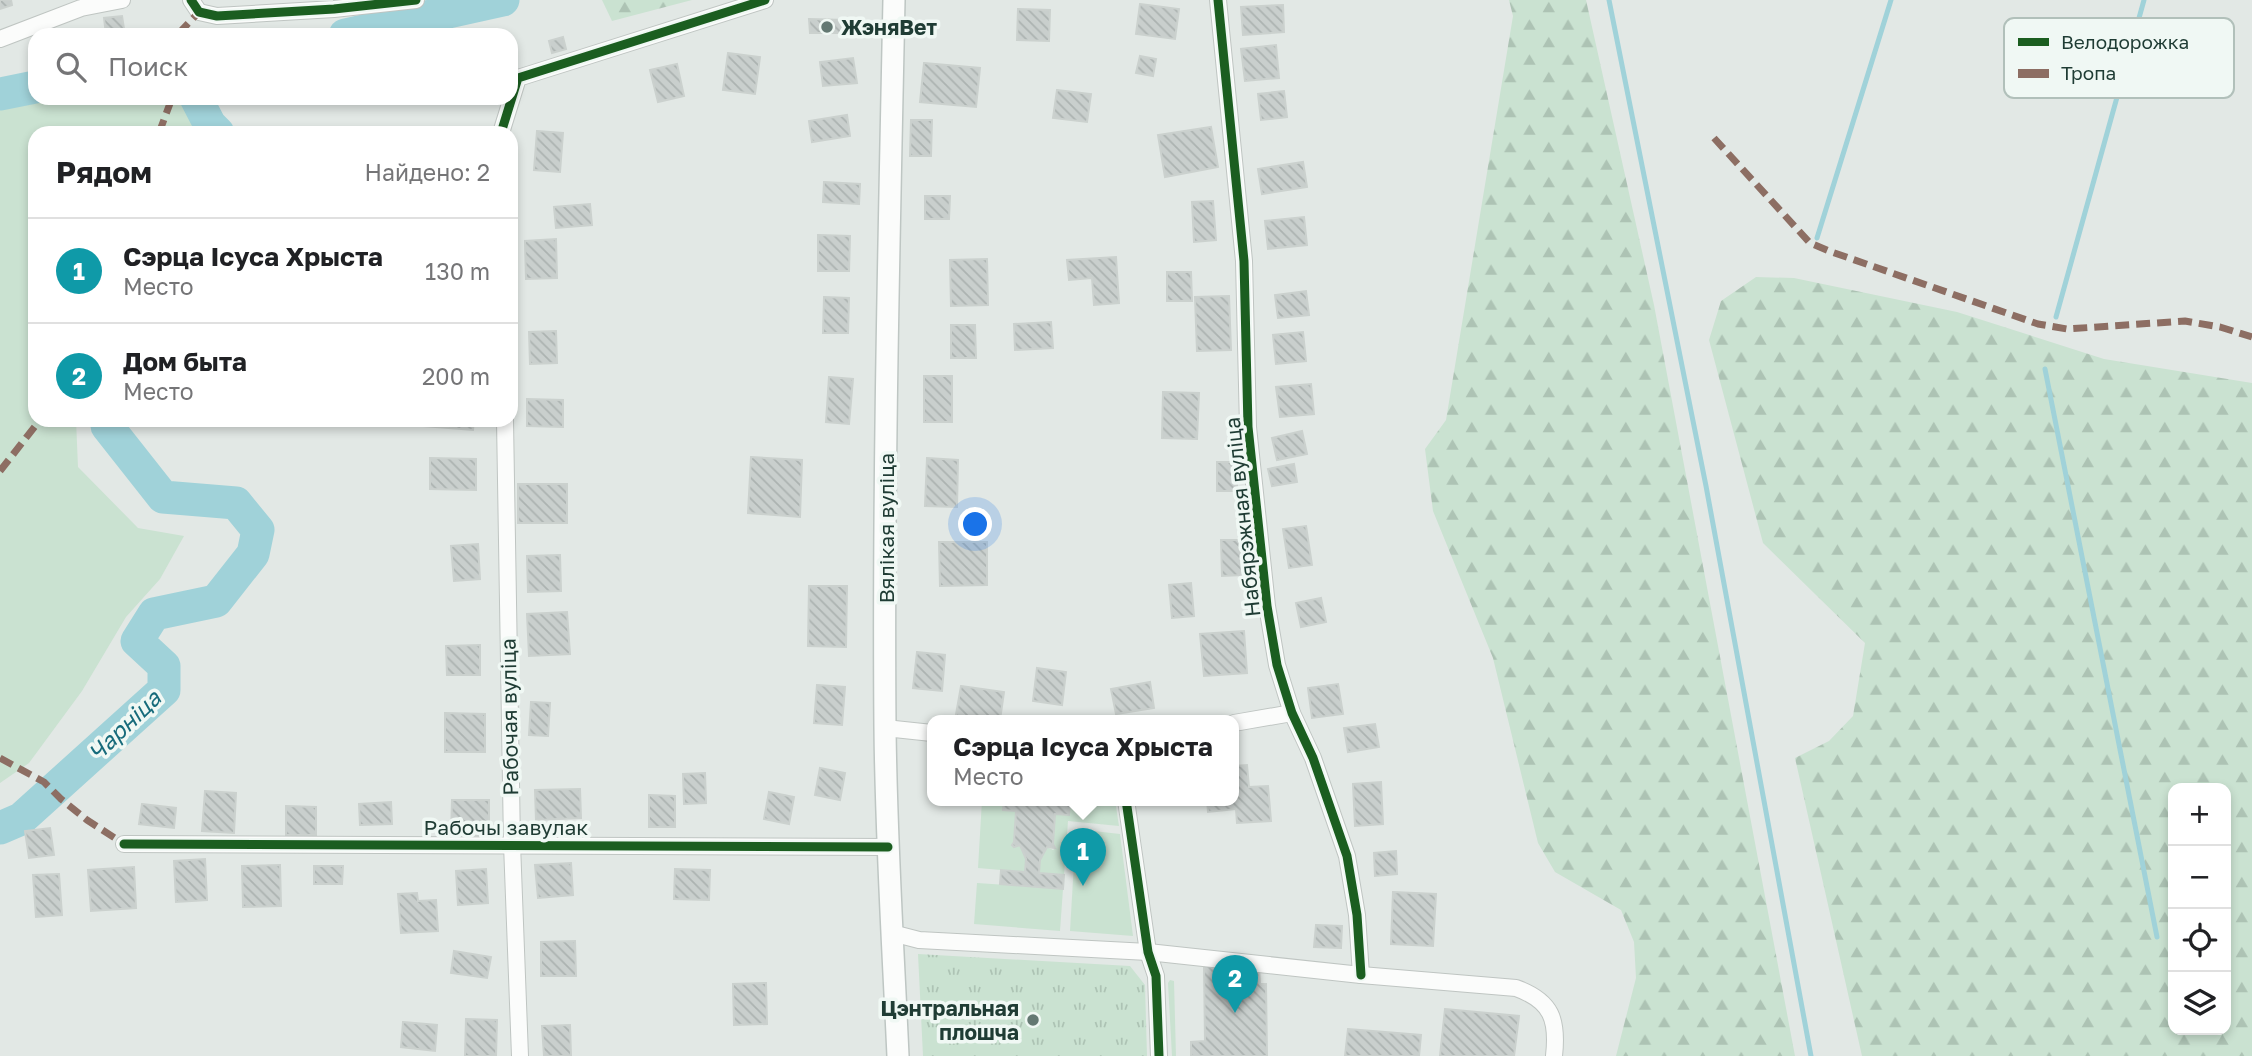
<!DOCTYPE html>
<html lang="ru">
<head>
<meta charset="utf-8">
<style>
  :root { --surface:#fff; --page:#f6f6f6; --text:#202124; --muted:#757577; --line:#e0e0e0; --accent:#d93025 }
  body { margin:0; font-family:"Golos Text",sans-serif; background:var(--page); color:var(--text) }
  .controls { position:absolute; right:21px; bottom:21px; display:grid; overflow:hidden; border-radius:14px; box-shadow:0 4px 10px #0003 }
  .controls button { width:63px; height:63px; display:grid; place-items:center; padding:0; border:0; border-bottom:2px solid var(--line); background:var(--surface); color:var(--text); font:35px sans-serif }
  .you { position:absolute; left:976px; top:525px; width:24px; height:24px; margin:-18px; border:5px solid #fff; border-radius:50%; background:#1a73e8; box-shadow:0 0 0 10px #1a73e833 }
  .badge { display:grid; place-items:center; width:46px; height:46px; border-radius:50%; background:var(--accent); color:#fff; font-size:23px; font-weight:700 }
  .pin { position:absolute; translate:-50% -58px; filter:drop-shadow(0 2px 4px #0008) }
  .pin::after { content:''; position:absolute; top:37px; width:24px; height:21px; background:inherit; clip-path:polygon(0 0,100% 0,50% 100%) }
  .popup { position:absolute; left:927px; top:715px; width:312px; height:91px; box-sizing:border-box; display:grid; place-content:center; border-radius:14px; background:var(--surface); filter:drop-shadow(0 2px 5px #0005); font-size:23px; white-space:nowrap; color:var(--muted) }
  .popup b { font-size:26px; color:var(--text) }
  .popup::after { content:''; position:absolute; left:50%; top:100%; margin-left:-14px; border:14px solid transparent; border-top-color:var(--surface) }
  .list { margin:0; padding:0; list-style:none }
  h2 { display:flex; justify-content:space-between; align-items:center; height:91px; margin:0; padding:0 28px; font-size:30px }
  h2 small { font-size:23px; font-weight:400; color:var(--muted) }
  .list li { display:grid; grid-template-columns:46px 1fr auto; gap:21px; align-items:center; box-sizing:border-box; height:105px; padding:0 28px; border-top:2px solid var(--line) }
  .list b { display:block; font-size:26px; white-space:nowrap }
  .list p { margin:0; font-size:23px; white-space:nowrap; color:var(--muted) }
  .list em { font-size:23px; font-style:normal; color:var(--muted) }
  .icon { flex:none; width:38px; height:38px; fill:none; stroke:currentColor; stroke-width:2; stroke-linecap:round; stroke-linejoin:round }
  .map { position:relative; flex:none; width:2252px; height:1056px; overflow:hidden }
  .search { position:absolute; background:var(--surface); box-shadow:0 4px 10px #0003; left:28px; top:28px; width:490px; height:77px; display:flex; align-items:center; gap:18px; box-sizing:border-box; padding:0 24px; border-radius:21px; color:var(--muted); font-size:26px }
  .panel { position:absolute; background:var(--surface); box-shadow:0 4px 10px #0003; left:28px; top:126px; width:490px; height:301px; border-radius:21px }
  .map>svg:first-child { display:block }
</style>
</head>
<body>
<div class="map">
<svg width="2252" height="1056" viewBox="0 0 2252 1056">
  <defs>
    <pattern id="forest-firs" width="22" height="20" patternUnits="userSpaceOnUse" patternTransform="scale(1.75)"><rect width="22" height="20" fill="#cae2d1"/><path d="M5 1l3.5 6h-7zM16 11l3.5 6h-7z" fill="#adc3b4"/></pattern>
    <pattern id="park-tufts" width="24" height="20" patternUnits="userSpaceOnUse" patternTransform="scale(1.75)"><rect width="24" height="20" fill="#cae2d1"/><path d="M3 7l-1-3M5 7V3M7 7l1-3M15 17l-1-3M17 17v-4M19 17l1-3" fill="none" stroke="#adc3b4"/></pattern>
    <pattern id="building-back-hatch" width="6" height="6" patternUnits="userSpaceOnUse" patternTransform="scale(1.75)"><rect width="6" height="6" fill="#c9cfcd"/><path d="M-1 5l2 2M0 0l6 6M5-1l2 2" fill="none" stroke="#acb3b1"/></pattern>
  </defs>
  <rect width="100%" height="100%" fill="#e2e8e5"/>
  <g fill="#cae2d1">
    <polygon points="35,93 35,98 182,98 199,133 35,133 35,420 76,420 78,467 138,528 184,536 160,579 126,617 82,691 29,763 0,783 0,102"/>
    <polygon points="982,800 1004,800 1004,810 1016,811 1014,842 1012,845 1014,847 1020,845 1026,859 1025,872 978,868"/>
    <polygon points="1070,800 1115,800 1119,826 1068,821 1064,875 1039,873 1040,860 1047,847 1053,850 1056,848 1053,844 1055,814"/>
    <polygon points="1076,829 1120,834 1133,936 1070,931"/>
    <polygon points="977,883 1063,889 1060,931 974,924"/>
    <polygon points="1170,980 1174,981 1176,1056 1172,1056 1168,983"/>
  </g>
  <g fill="url(#forest-firs)" fill-rule="evenodd">
    <polygon points="602,0 692,0 612,21"/>
    <polygon points="1509,0 1586,0 1654,305 1795,1056 1616,1056 1636,978 1634,942 1621,910 1555,872 1538,843 1493,658 1433,511 1425,449 1446,420 1513,16"/>
    <path d="M1756,277L1794,278L1957,312L2104,359L2252,383V1056H1862L1795,758L1829,741L1853,716L1865,643L1763,543L1709,340L1721,301ZM2173,788H2226V1030H2173Z"/>
  </g>
  <polygon fill="url(#park-tufts)" points="918,954 1130,966 1145,985 1147,1056 923,1056"/>
  <g fill="none" stroke-linecap="round" stroke-linejoin="round">
    <g stroke="#a0d2d9" stroke-width="5">
      <polyline points="1609,0 1706,486 1811,1056"/>
      <polyline points="1817,238 1891,0"/>
      <polyline points="2056,317 2144,0"/>
      <polyline points="2045,369 2157,937"/>
    </g>
    <g stroke="#a0d2d9" stroke-width="33">
      <polyline points="345,35 503,0"/>
      <polyline points="0,94 35,87"/>
      <polyline points="196,98 210,125 218,133"/>
      <polyline points="0,828 21,819 164,690 164,666 137,641 154,614 216,601 253,554 258,530 236,503 163,497 107,426 111,420"/>
    </g>
  </g>
  <g fill="url(#building-back-hatch)" stroke="#cbd1ce" stroke-width="2">
    <polygon points="0,0 11,0 12,5 0,9"/>
    <polygon points="1140,4 1179,9 1175,39 1136,34"/>
    <polygon points="1283,5 1284,32 1243,35 1241,7"/>
    <polygon points="1018,9 1050,10 1049,41 1017,40"/>
    <polygon points="122,16 125,35 106,35 104,18"/>
    <polygon points="809,19 845,20 844,33 810,33"/>
    <polygon points="563,37 566,49 552,53 549,41"/>
    <polygon points="1276,45 1279,78 1245,81 1241,49"/>
    <polygon points="728,53 760,57 755,94 723,90"/>
    <polygon points="1140,56 1156,59 1153,76 1136,73"/>
    <polygon points="853,58 857,83 823,86 820,62"/>
    <polygon points="924,63 980,68 976,107 920,102"/>
    <polygon points="677,64 684,96 658,102 650,70"/>
    <polygon points="1057,90 1091,94 1087,122 1053,118"/>
    <polygon points="1284,91 1287,117 1261,120 1258,94"/>
    <polygon points="847,115 850,136 812,142 809,121"/>
    <polygon points="911,120 932,120 931,156 910,156"/>
    <polygon points="1211,127 1218,167 1165,177 1158,135"/>
    <polygon points="537,131 563,133 560,172 534,170"/>
    <polygon points="1303,162 1307,187 1262,194 1258,169"/>
    <polygon points="824,182 860,184 859,204 823,202"/>
    <polygon points="925,196 950,196 949,219 925,219"/>
    <polygon points="1213,201 1216,240 1194,242 1192,202"/>
    <polygon points="590,204 592,225 556,228 554,207"/>
    <polygon points="1304,217 1307,245 1268,249 1265,221"/>
    <polygon points="818,235 850,236 849,271 818,271"/>
    <polygon points="556,239 557,278 526,279 525,241"/>
    <polygon points="1116,257 1119,303 1094,305 1092,278 1069,280 1067,260"/>
    <polygon points="987,259 988,305 951,306 950,260"/>
    <polygon points="1167,272 1191,272 1192,301 1167,301"/>
    <polygon points="1306,291 1309,315 1278,318 1275,295"/>
    <polygon points="1229,296 1231,350 1197,351 1195,297"/>
    <polygon points="824,297 849,298 848,333 823,333"/>
    <polygon points="1051,322 1053,348 1015,350 1014,324"/>
    <polygon points="951,325 975,325 976,358 951,358"/>
    <polygon points="556,331 557,363 530,364 529,332"/>
    <polygon points="1303,332 1306,361 1276,364 1273,335"/>
    <rect x="924" y="376" width="28" height="46"/>
    <polygon points="829,377 853,379 849,424 826,422"/>
    <polygon points="1311,384 1314,414 1280,417 1276,387"/>
    <polygon points="1163,392 1199,393 1197,439 1162,438"/>
    <polygon points="527,399 563,400 563,427 527,426"/>
    <polygon points="424,420 474,420 473,430 424,426"/>
    <polygon points="1302,431 1307,454 1277,460 1272,438"/>
    <polygon points="751,457 802,460 800,517 748,513"/>
    <polygon points="430,458 476,459 476,490 430,489"/>
    <polygon points="927,458 958,460 957,507 925,506"/>
    <rect x="1217" y="462" width="20" height="29"/>
    <polygon points="1294,464 1297,482 1272,486 1268,469"/>
    <rect x="518" y="484" width="49" height="39"/>
    <polygon points="1306,526 1312,565 1289,568 1283,529"/>
    <polygon points="1221,540 1241,540 1242,575 1222,576"/>
    <polygon points="939,542 987,542 987,585 940,586"/>
    <polygon points="478,544 480,579 454,581 451,546"/>
    <polygon points="560,555 561,591 528,592 527,556"/>
    <polygon points="1191,583 1194,616 1172,618 1169,585"/>
    <polygon points="809,586 847,586 846,647 808,646"/>
    <polygon points="1321,598 1326,622 1301,627 1296,603"/>
    <polygon points="567,612 570,654 529,656 527,614"/>
    <polygon points="1244,631 1247,673 1204,676 1200,634"/>
    <polygon points="480,645 480,675 447,675 446,646"/>
    <polygon points="917,652 945,655 942,691 913,688"/>
    <polygon points="1037,668 1066,672 1062,705 1033,701"/>
    <polygon points="1150,682 1154,708 1116,714 1111,689"/>
    <polygon points="1338,684 1343,714 1312,718 1308,688"/>
    <polygon points="817,685 845,687 842,725 814,723"/>
    <polygon points="961,686 1004,692 1000,720 955,720"/>
    <polygon points="531,702 550,703 548,736 529,735"/>
    <polygon points="445,713 485,714 485,752 445,752"/>
    <polygon points="1375,724 1379,747 1348,752 1344,728"/>
    <polygon points="1247,765 1249,787 1268,786 1271,821 1237,823 1236,809 1208,812 1207,800 1234,800 1234,766"/>
    <polygon points="820,768 845,773 840,800 815,795"/>
    <polygon points="705,773 706,803 684,804 683,774"/>
    <polygon points="1381,782 1383,824 1355,826 1353,784"/>
    <polygon points="580,789 581,818 536,820 535,790"/>
    <polygon points="205,791 236,793 234,833 202,831"/>
    <polygon points="769,792 794,797 789,824 764,819"/>
    <polygon points="649,795 675,796 675,827 649,827"/>
    <polygon points="452,800 489,800 489,835 451,835"/>
    <polygon points="1004,800 1070,800 1069,815 1055,814 1053,844 1055,848 1047,847 1040,860 1039,873 1064,875 1063,889 1000,884 1001,870 1025,872 1026,859 1020,845 1014,847 1012,845 1014,842 1016,811 1003,810"/>
    <polygon points="391,802 392,824 360,825 359,804"/>
    <polygon points="142,804 176,808 174,828 139,824"/>
    <polygon points="286,806 316,807 316,835 286,835"/>
    <polygon points="50,828 54,855 29,858 25,831"/>
    <polygon points="1396,851 1397,874 1375,876 1374,853"/>
    <polygon points="205,859 207,900 176,902 174,861"/>
    <polygon points="571,863 573,895 538,898 535,865"/>
    <polygon points="280,865 281,906 243,907 242,866"/>
    <polygon points="314,866 343,866 342,884 314,884"/>
    <polygon points="134,867 136,908 91,911 88,870"/>
    <polygon points="486,869 488,903 458,905 456,871"/>
    <polygon points="675,869 710,870 709,900 674,899"/>
    <polygon points="59,874 62,915 36,917 33,875"/>
    <polygon points="1393,892 1436,894 1433,946 1391,944"/>
    <polygon points="417,893 418,901 436,900 438,931 401,933 398,894"/>
    <polygon points="1316,925 1342,926 1341,948 1314,947"/>
    <polygon points="575,941 576,976 541,976 541,942"/>
    <polygon points="454,951 491,957 487,978 451,973"/>
    <polygon points="1259,965 1260,984 1266,984 1267,1056 1191,1056 1191,1042 1205,1041 1204,966"/>
    <polygon points="766,983 767,1024 734,1025 733,984"/>
    <polygon points="1445,1009 1519,1016 1514,1056 1440,1056"/>
    <polygon points="466,1019 497,1020 496,1056 465,1056"/>
    <polygon points="403,1022 437,1025 435,1051 401,1047"/>
    <polygon points="570,1025 571,1056 544,1056 542,1026"/>
    <polygon points="1348,1029 1421,1035 1419,1056 1345,1056"/>
  </g>
  <g fill="none" stroke-linecap="round" stroke-linejoin="round">
    <g stroke="#bfc5c2" stroke-width="18">
      <g id="minor">
        <polyline points="191,0 199,12 217,16 334,9 416,0"/>
        <polyline points="1218,0 1244,261 1248,427 1267,606 1277,665 1292,713 1313,758 1347,856 1357,915 1361,975"/>
        <polyline points="0,39 81,8 122,0"/>
        <polyline points="501,133 518,78 765,0"/>
        <polyline points="505,420 512,844 520,1056"/>
        <polyline points="1234,723 1292,713"/>
        <polyline points="885,728 932,733"/>
        <polyline points="1126,800 1148,952 1156,976 1159,1056"/>
        <polyline points="124,844 888,847"/>
        <path d="M892,933L919,940L1148,952L1361,975L1516,988C1552,1001 1558,1020 1554,1056"/>
      </g>
    </g>
    <g stroke="#bec6c3" stroke-width="24">
      <path id="secondary" d="M894,0C889,242 883,485 885,727C886,837 893,946 898,1056"/>
    </g>
    <use href="#minor" stroke="#fbfcfb" stroke-width="16"/>
    <use href="#secondary" stroke="#fbfcfb" stroke-width="21"/>
    <g stroke="#8d6e63" stroke-width="7" stroke-dasharray="14 7" stroke-linecap="butt">
      <polyline points="182,35 182,30 199,12"/>
      <polyline points="159,133 172,98"/>
      <polyline points="1714,138 1810,243 1829,251 2038,324 2067,329 2185,321 2220,327 2252,337"/>
      <polyline points="0,471 40,420"/>
      <polyline points="0,758 44,782 61,799 87,820 124,844"/>
    </g>
    <g stroke="#f0f8f4" stroke-width="13">
      <g id="cycleway">
        <polyline points="191,0 199,12 217,16 334,9 416,0"/>
        <polyline points="1218,0 1244,261 1248,427 1267,606 1277,665 1292,713 1313,758 1347,856 1357,915 1361,975"/>
        <polyline points="501,133 518,78 765,0"/>
        <polyline points="1126,800 1148,952 1156,976 1159,1056"/>
        <polyline points="124,844 888,847"/>
      </g>
    </g>
    <use href="#cycleway" stroke="#1b5e20" stroke-width="9"/>
  </g>
  <g fill="#637872" stroke="#f0f8f4" stroke-width="2.5">
    <circle cx="827" cy="27" r="7"/>
    <circle cx="1033" cy="1020" r="7"/>
  </g>
  <g text-anchor="middle" dominant-baseline="central" stroke-width="7" stroke-linejoin="round" paint-order="stroke">
    <g font-size="21" font-weight="bold" fill="#1f3c34" stroke="#f0f8f4" text-anchor="start">
      <text x="841" y="27">ЖэняВет</text>
      <text x="1019" y="1008" text-anchor="end">Цэнтральная<tspan x="1019" dy="24">плошча</tspan></text>
    </g>
    <g font-size="21" fill="#1f3c34" stroke="#f0f8f4">
      <text transform="translate(1242 517) rotate(-96)">Набярэжная вуліца</text>
      <text transform="translate(886 528) rotate(-90)">Вялікая вуліца</text>
      <text transform="translate(509 717) rotate(-91)">Рабочая вуліца</text>
      <text x="506" y="827">Рабочы завулак</text>
    </g>
    <g font-size="23" font-style="italic" fill="#176b7b" stroke="#f0f8f4">
      <text transform="translate(124 725) rotate(-44)">Чарніца</text>
    </g>
  </g>
  <rect x="2004" y="18" width="230" height="80" rx="10" fill="#f0f8f4" stroke="#b1c0ba" stroke-width="2"/>
  <rect x="2018" y="38" width="31" height="8" fill="#1b5e20"/>
  <rect x="2018" y="69" width="31" height="9" fill="#8d6e63"/>
  <g font-size="19" fill="#1f3c34">
    <text x="2061" y="49">Велодорожка</text>
    <text x="2061" y="80">Тропа</text>
  </g>
</svg>
<div class="controls">
<button>+</button>
<button>−</button>
<button><svg class="icon" aria-label="locate" viewBox="0 0 24 24"><circle cx="12" cy="12" r="6"/><path d="M12 2v4M12 18v4M2 12h4M18 12h4"/></svg></button>
<button><svg class="icon" aria-label="layers" viewBox="0 0 24 24"><path d="M12 4l9 5-9 5-9-5zM3 14l9 5 9-5"/></svg></button>
</div>
<div class="you"></div>
<div class="pin badge" style="left:1083px;top:886px;background:#0f9aa8">1</div>
<div class="popup"><b>Сэрца Ісуса Хрыста</b>Место</div>
<div class="pin badge" style="left:1235px;top:1013px;background:#0f9aa8">2</div>
<div class="search"><svg class="icon" aria-label="search" viewBox="0 0 24 24"><circle cx="10" cy="10" r="6"/><path d="M15 15l6 6"/></svg>Поиск</div>
<section class="panel">
<h2>Рядом<small>Найдено: 2</small></h2>
<ul class="list">
<li><span class="badge" style="background:#0f9aa8">1</span><div><b>Сэрца Ісуса Хрыста</b><p>Место</p></div><em>130 m</em></li>
<li><span class="badge" style="background:#0f9aa8">2</span><div><b>Дом быта</b><p>Место</p></div><em>200 m</em></li>
</ul>
</section>
</div>
</body>
</html>
